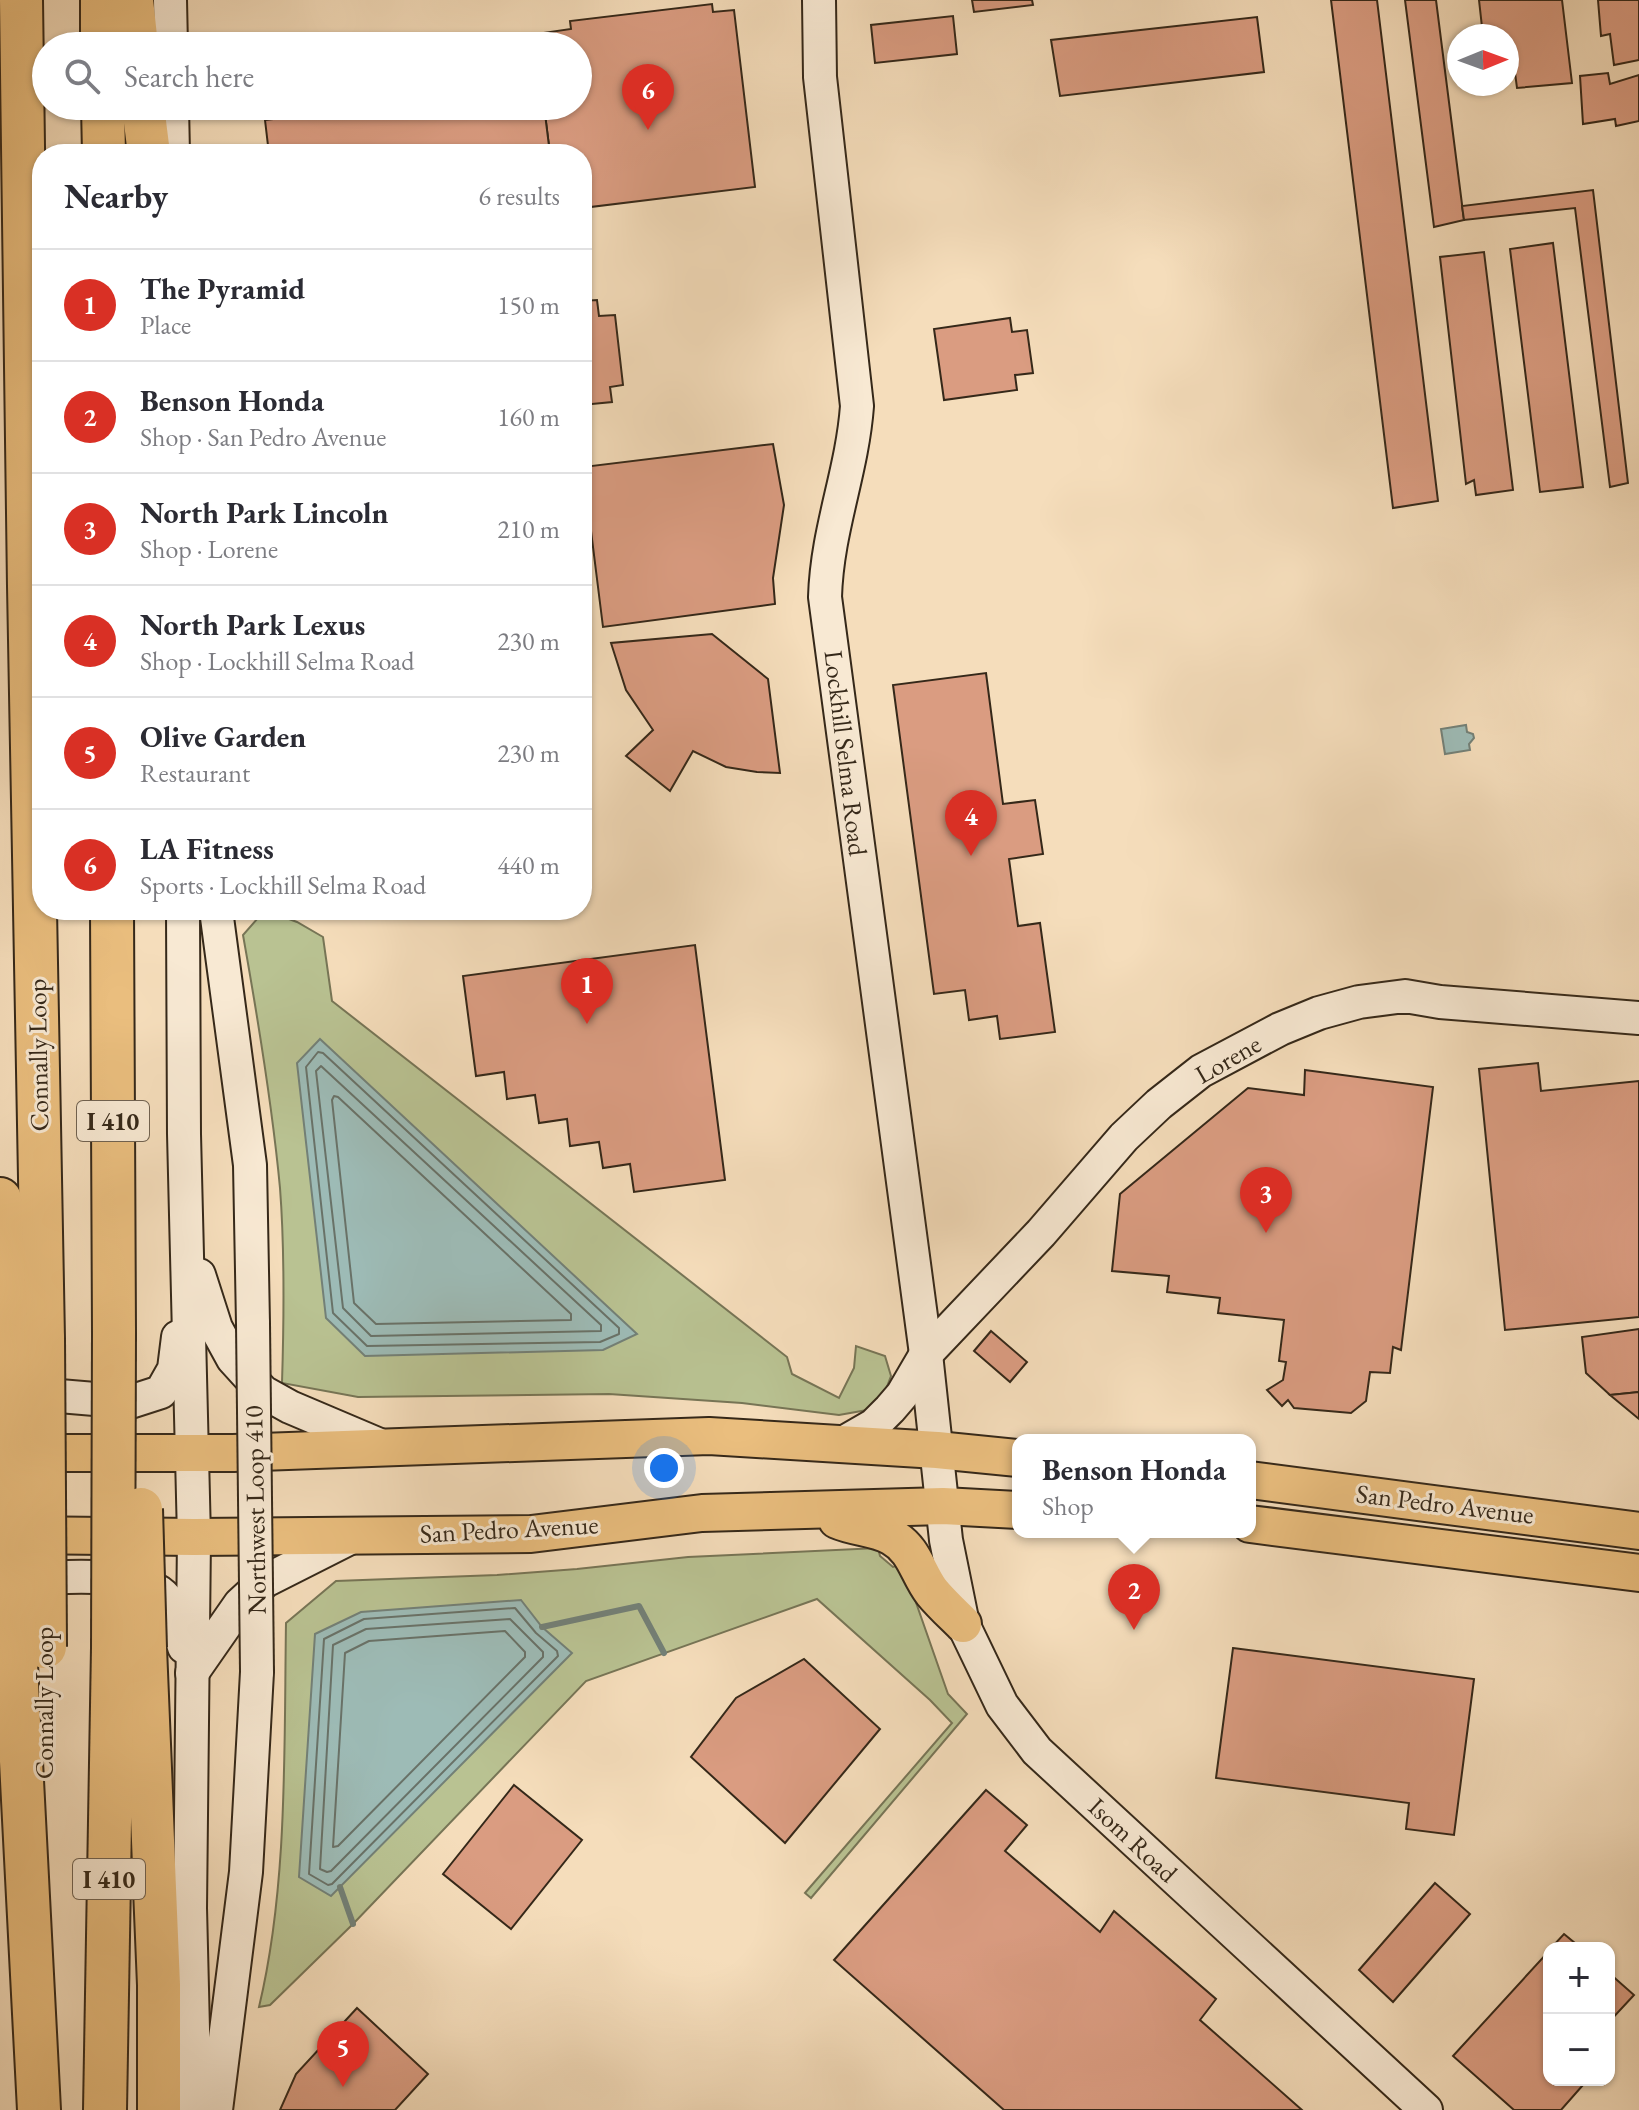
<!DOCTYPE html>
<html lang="en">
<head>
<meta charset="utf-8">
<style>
  :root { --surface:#fff; --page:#f7f7f7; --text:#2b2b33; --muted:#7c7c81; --line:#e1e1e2; --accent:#d93025 }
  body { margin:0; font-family:"EB Garamond",serif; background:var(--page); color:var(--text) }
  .controls { position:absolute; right:24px; bottom:24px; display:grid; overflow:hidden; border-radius:16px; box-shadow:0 2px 6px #0004 }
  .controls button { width:72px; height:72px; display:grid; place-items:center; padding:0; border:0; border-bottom:2px solid var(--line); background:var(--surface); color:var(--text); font:40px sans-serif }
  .compass { position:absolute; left:1447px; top:24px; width:72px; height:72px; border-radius:50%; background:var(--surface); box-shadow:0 2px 6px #0004; rotate:89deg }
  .you { position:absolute; left:664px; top:1468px; width:28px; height:28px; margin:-20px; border:6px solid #fff; border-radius:50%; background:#1a73e8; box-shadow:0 0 0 12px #1a73e833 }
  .badge { display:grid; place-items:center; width:52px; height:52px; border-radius:50%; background:var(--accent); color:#fff; font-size:26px; font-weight:700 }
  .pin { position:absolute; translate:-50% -66px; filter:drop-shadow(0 2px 4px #0008) }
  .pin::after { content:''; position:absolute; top:42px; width:28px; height:24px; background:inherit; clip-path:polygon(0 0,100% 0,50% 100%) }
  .popup { position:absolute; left:1012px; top:1434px; width:244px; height:104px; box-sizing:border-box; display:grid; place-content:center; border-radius:16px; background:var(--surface); filter:drop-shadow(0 2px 6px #0005); font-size:26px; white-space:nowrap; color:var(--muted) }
  .popup b { font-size:30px; color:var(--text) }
  .popup::after { content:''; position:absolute; left:50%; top:100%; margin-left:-16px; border:16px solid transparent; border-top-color:var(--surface) }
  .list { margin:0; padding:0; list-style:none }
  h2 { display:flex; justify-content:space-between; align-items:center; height:104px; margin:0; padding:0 32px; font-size:34px }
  h2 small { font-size:26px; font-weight:400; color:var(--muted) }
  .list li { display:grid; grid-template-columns:52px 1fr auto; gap:24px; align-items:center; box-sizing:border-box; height:112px; padding:0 32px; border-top:2px solid var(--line) }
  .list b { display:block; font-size:30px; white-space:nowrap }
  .list p { margin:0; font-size:26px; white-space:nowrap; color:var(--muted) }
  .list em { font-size:26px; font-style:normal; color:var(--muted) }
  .icon { flex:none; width:44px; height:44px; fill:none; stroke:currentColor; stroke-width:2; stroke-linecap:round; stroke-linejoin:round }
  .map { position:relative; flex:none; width:1639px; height:2110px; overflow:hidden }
  .search { position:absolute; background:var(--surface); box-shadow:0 2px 6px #0004; left:32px; top:32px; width:560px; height:88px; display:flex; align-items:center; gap:20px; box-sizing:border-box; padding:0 28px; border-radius:44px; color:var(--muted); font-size:30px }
  .panel { position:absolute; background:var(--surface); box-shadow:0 2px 6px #0004; left:32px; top:144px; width:560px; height:776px; border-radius:32px }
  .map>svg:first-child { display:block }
</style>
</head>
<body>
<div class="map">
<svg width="1639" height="2110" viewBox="0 0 1639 2110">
  <rect width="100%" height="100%" fill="#f5ddbb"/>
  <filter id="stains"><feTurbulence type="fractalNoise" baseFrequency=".0025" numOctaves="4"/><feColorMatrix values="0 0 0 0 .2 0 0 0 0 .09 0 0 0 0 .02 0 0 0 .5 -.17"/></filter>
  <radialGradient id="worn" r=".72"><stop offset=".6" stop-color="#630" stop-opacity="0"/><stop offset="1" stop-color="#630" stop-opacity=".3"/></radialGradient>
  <g fill="#b9c292" stroke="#777556" stroke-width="2">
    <path d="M265,910L297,922L323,937L332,1001L787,1357L792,1374L839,1398L854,1368L856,1346L885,1356L891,1376L883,1397L867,1410L839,1415L742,1403L609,1394L358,1397L282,1383C284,1319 285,1253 280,1188C272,1103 258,1019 243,935Z"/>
    <path d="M878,1548L880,1556L893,1567L900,1565L906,1574L948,1694L967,1714L811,1898L805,1893L952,1723L930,1700L817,1599L586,1681L353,1924L270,2005L259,2007C288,1886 284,1748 286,1623L336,1581L497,1575L577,1569L688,1557Z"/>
  </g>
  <g fill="#9dbbb6" stroke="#738077" stroke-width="2">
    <polygon points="1466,725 1467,732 1473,734 1474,738 1469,744 1470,750 1445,754 1441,729"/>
    <polygon points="320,1039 637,1334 603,1350 365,1356 326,1318 297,1063"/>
    <polygon points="521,1600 542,1627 572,1653 331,1896 299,1877 315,1634 361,1612"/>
  </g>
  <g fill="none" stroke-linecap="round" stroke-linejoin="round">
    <g stroke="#697268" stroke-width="2">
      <polygon points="318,1052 323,1053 619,1328 619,1334 600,1342 367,1346 333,1313 306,1067"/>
      <polygon points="321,1066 601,1325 601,1331 371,1336 343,1308 316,1071"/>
      <polygon points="334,1096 338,1097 571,1314 571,1320 376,1324 354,1303 332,1100"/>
      <polygon points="515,1608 536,1633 557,1651 558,1656 332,1884 328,1885 309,1874 324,1639 364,1619"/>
      <polygon points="510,1619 543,1652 543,1657 331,1871 327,1872 320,1869 333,1645 366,1629"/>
      <polygon points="505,1631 525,1652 525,1657 338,1846 333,1847 345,1653 369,1641"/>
    </g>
    <g stroke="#738077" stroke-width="6">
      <polyline points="542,1627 639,1606 664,1653"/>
      <polyline points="340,1887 353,1924"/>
    </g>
  </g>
  <g fill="#da9c81" stroke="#352819" stroke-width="2">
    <polygon points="972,0 1032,0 1033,5 974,12"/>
    <polygon points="1331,0 1377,0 1438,501 1393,508"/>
    <polygon points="1405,0 1436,0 1464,220 1434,227"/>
    <polygon points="1479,0 1562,0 1572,83 1517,88 1512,50 1507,51 1507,36 1483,36"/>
    <polygon points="1598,0 1639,0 1639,60 1614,65 1610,34 1601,36"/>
    <polygon points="712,4 713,12 734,10 755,187 582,208 582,154 550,154 544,106 578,106 578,46 537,46 536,34 571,29 570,21"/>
    <polygon points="953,16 957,54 875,63 871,25"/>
    <polygon points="1257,17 1264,72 1060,96 1051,40"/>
    <polygon points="1608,73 1610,84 1639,75 1639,121 1616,126 1615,119 1583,124 1580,76"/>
    <polygon points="384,106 544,106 550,154 269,154 265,120"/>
    <polygon points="1593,190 1628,483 1610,487 1575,208 1464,220 1462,206"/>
    <polygon points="1553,243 1583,487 1540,492 1510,249"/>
    <polygon points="1484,252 1513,490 1476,495 1474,480 1466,484 1440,257"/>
    <polygon points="597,300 599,316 615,315 623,385 610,387 612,402 582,405 582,301"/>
    <polygon points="1010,318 1012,332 1027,330 1033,373 1015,375 1017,390 944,400 934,329"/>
    <polygon points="773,444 784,505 773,578 775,604 603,627 583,467"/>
    <polygon points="712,634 768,679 780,773 757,772 726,767 693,751 670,791 626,756 653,730 626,690 611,643"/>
    <polygon points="986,673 1003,804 1035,800 1043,854 1009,859 1018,926 1040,923 1055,1032 1000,1039 997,1016 969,1020 965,990 934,994 893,685"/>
    <polygon points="695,945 725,1180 634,1192 630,1164 603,1168 599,1142 570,1146 567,1119 539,1123 535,1095 507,1099 504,1072 476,1076 463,976"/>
    <polygon points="1538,1063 1541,1091 1639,1081 1639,1317 1505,1330 1479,1069"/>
    <polygon points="1305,1070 1433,1087 1401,1350 1393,1347 1390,1373 1370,1372 1366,1401 1351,1413 1294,1408 1288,1400 1282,1406 1267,1390 1283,1380 1286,1362 1279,1361 1284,1320 1218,1313 1220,1298 1167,1292 1169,1276 1112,1271 1120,1194 1248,1088 1304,1095"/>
    <polygon points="1639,1329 1639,1392 1610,1395 1586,1373 1582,1337"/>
    <polygon points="991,1331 1027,1362 1010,1382 974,1351"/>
    <polygon points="1639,1392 1639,1419 1610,1395"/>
    <polygon points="1233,1648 1474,1679 1454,1835 1406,1829 1409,1803 1216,1778"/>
    <polygon points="804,1659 880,1729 785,1843 691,1757 736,1698"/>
    <polygon points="514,1785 582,1840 511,1929 443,1874"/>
    <polygon points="986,1790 1027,1825 1005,1851 1100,1932 1114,1911 1216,1999 1200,2020 1302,2110 1004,2110 834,1960"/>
    <polygon points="1435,1883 1470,1914 1393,2002 1359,1970"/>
    <polygon points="1564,1934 1581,1948 1551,1948"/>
    <polygon points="1549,1951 1549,2080 1578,2080 1583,2085 1561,2110 1514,2110 1453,2056"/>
    <polygon points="1609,1973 1634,1995 1609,2022"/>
    <polygon points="357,2008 428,2074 395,2110 280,2110 296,2074"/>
  </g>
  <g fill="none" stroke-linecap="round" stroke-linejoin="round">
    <g stroke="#352819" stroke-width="36">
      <g id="secondary">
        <polyline points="170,0 171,46"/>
        <path d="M819,0L820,77L857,406C852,473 827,529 825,597L926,1354L946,1540L963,1624L1002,1705L1037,1751L1426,2110"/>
        <polyline points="172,106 173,154"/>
        <polyline points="183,910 184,1134 194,1537 190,1908 195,2110"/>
        <polyline points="216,910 250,1165 253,1324"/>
        <polyline points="199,1275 216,1328 233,1359 263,1392 290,1407 382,1446"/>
        <polyline points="24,1393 130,1402 161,1392 174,1369 178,1337"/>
        <polyline points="841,1444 874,1425 890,1409 902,1395 926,1354 1041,1233 1124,1137 1159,1104 1201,1071 1280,1029 1319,1013 1359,1002 1405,996 1440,1002 1639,1018"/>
        <path d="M23,1583C54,1574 138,1572 163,1595C176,1607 179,1630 184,1647"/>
        <polyline points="192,1673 240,1604 265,1581 356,1535"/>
        <polyline points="216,2110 246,1872 257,1672"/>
      </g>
    </g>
    <g stroke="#352819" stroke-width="40">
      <g id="primary">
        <polyline points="18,1453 233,1453 709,1436 937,1450 1018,1458"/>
        <polyline points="1250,1480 1639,1531"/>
        <path d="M837,1520C855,1528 875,1527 892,1537C915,1550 917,1572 932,1592C941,1603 953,1614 963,1624"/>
        <polyline points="1250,1524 1639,1573"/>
        <polyline points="18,1535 194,1537 531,1534 702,1513 943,1506 1018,1510"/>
      </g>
    </g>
    <g stroke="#352819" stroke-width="46">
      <g id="highway">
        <polyline points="21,0 29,586 43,1339"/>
        <polyline points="102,0 102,46"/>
        <polyline points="132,0 137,46"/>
        <polyline points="103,106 104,154"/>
        <polyline points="143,106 149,154"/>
        <polyline points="112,910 114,1333"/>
        <polyline points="0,1199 7,1344"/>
        <polyline points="15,1645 39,2110"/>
        <polyline points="145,1648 159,1985 159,2110"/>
        <polyline points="105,2110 113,1648"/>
      </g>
    </g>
    <use href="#secondary" stroke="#f8e9d3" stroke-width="32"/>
    <use href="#primary" stroke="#eabe7e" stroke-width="36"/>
    <use href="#highway" stroke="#eabe7e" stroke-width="42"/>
    <g stroke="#352819" stroke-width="36" stroke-linecap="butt">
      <polyline id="secondary-bridge" points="253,1324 257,1672"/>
    </g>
    <g stroke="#352819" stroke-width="46" stroke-linecap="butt">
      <g id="highway-bridge">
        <polyline points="43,1339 45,1647"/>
        <polyline points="7,1344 15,1645"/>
        <polyline points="141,1509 145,1648"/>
        <polyline points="113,1648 114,1333"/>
      </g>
    </g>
    <use href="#secondary-bridge" stroke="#f8e9d3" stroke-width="32"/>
    <use href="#highway-bridge" stroke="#eabe7e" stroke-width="42"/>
  </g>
  <g text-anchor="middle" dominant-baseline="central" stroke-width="6" stroke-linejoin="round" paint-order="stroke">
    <g fill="#f8e9d3" stroke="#706251" stroke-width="2">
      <rect x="77" y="1101" width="72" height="40" rx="6"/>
      <rect x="73" y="1859" width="72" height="40" rx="6"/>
    </g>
    <g font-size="24" font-weight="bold" fill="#352819">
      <text x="113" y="1121">I 410</text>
      <text x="109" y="1879">I 410</text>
    </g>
    <g font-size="26" fill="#352819" stroke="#f8e9d3">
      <text transform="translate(846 753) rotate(83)">Lockhill Selma Road</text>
      <text transform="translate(38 1055) rotate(-91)">Connally Loop</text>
      <text transform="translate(1228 1059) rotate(-30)">Lorene</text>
      <text transform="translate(1445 1504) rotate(7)">San Pedro Avenue</text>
      <text transform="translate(255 1510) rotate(-91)">Northwest Loop 410</text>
      <text transform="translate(509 1529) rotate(-3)">San Pedro Avenue</text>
      <text transform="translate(44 1703) rotate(-90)">Connally Loop</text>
      <text transform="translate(1133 1840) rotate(43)">Isom Road</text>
    </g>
  </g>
  <rect width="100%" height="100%" filter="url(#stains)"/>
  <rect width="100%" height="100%" fill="url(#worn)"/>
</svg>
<div class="controls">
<button>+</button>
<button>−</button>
</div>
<svg class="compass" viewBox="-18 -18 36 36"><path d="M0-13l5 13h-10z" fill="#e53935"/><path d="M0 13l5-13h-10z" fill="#7c7c81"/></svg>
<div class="you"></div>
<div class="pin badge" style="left:587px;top:1024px">1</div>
<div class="pin badge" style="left:1134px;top:1630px">2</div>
<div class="popup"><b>Benson Honda</b>Shop</div>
<div class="pin badge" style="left:1266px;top:1233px">3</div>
<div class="pin badge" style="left:971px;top:856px">4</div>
<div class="pin badge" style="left:343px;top:2087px">5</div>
<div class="pin badge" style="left:648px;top:130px">6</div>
<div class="search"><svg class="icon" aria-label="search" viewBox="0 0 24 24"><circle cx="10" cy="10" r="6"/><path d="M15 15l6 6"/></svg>Search here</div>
<section class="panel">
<h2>Nearby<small>6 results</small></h2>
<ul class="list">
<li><span class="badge">1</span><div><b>The Pyramid</b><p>Place</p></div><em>150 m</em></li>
<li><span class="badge">2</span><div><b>Benson Honda</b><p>Shop · San Pedro Avenue</p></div><em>160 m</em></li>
<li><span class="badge">3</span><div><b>North Park Lincoln</b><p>Shop · Lorene</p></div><em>210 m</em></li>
<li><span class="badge">4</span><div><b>North Park Lexus</b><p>Shop · Lockhill Selma Road</p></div><em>230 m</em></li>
<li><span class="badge">5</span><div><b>Olive Garden</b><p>Restaurant</p></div><em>230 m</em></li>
<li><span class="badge">6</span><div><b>LA Fitness</b><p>Sports · Lockhill Selma Road</p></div><em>440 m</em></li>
</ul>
</section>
</div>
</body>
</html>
